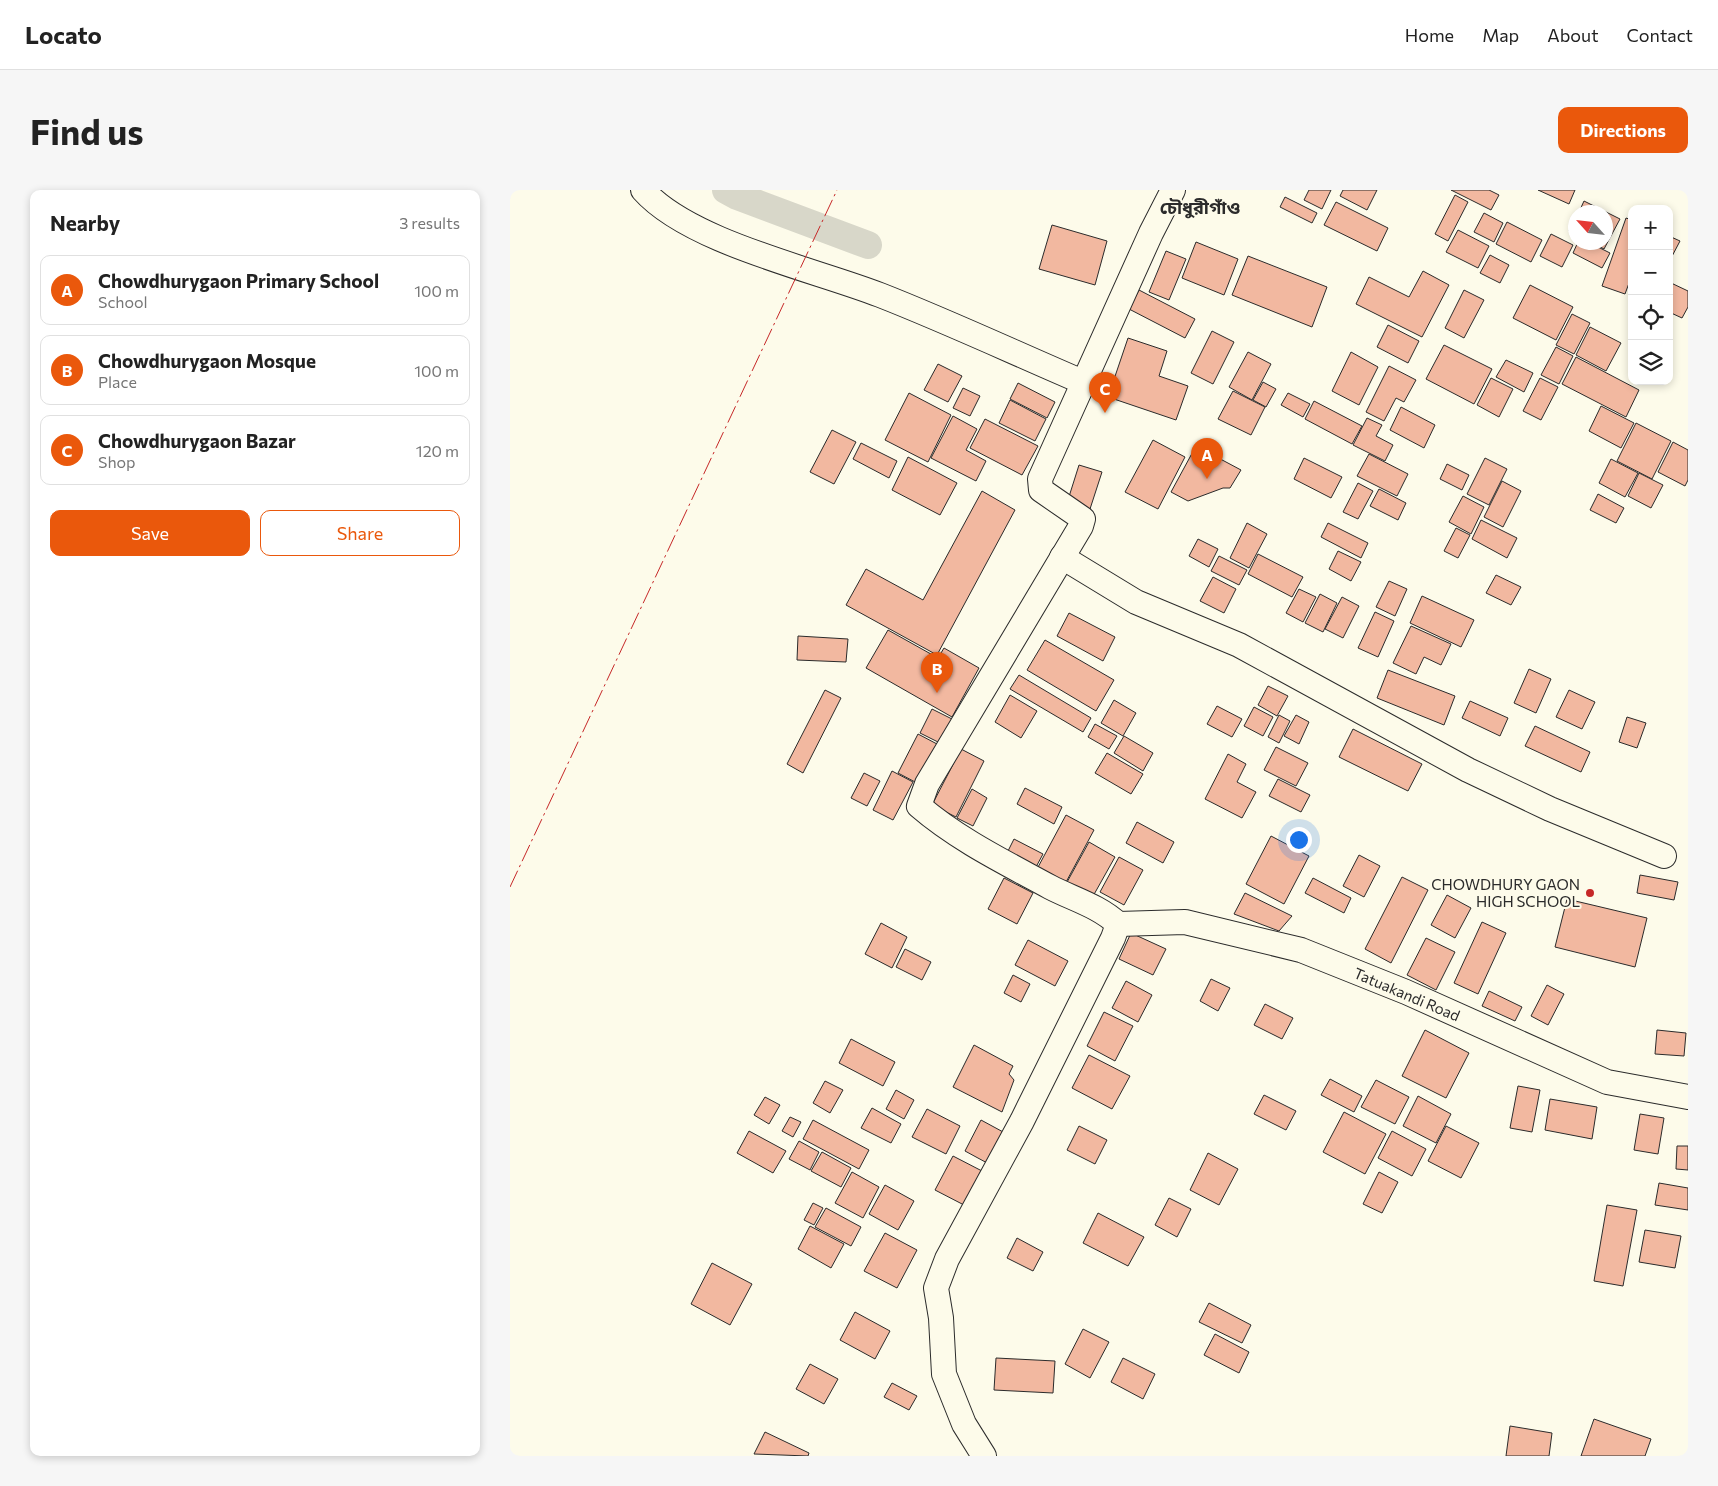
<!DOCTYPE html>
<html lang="en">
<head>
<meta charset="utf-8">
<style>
  :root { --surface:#fff; --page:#f6f6f6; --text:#222; --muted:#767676; --line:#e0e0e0; --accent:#ea580c }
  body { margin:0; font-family:Commissioner,"Noto Sans Bengali",sans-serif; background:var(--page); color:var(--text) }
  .controls { position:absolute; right:15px; top:15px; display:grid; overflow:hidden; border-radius:10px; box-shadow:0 2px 8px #0003 }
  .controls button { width:45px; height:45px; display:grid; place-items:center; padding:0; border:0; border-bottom:1px solid var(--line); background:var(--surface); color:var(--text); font:25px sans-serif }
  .compass { position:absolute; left:1058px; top:15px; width:45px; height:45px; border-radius:50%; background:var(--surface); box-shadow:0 2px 8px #0003; rotate:297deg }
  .you { position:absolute; left:788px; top:649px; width:18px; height:18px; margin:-12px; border:4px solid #fff; border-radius:50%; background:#1a73e8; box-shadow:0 0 0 8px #1a73e833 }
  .badge { display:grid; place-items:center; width:32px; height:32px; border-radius:50%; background:var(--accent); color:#fff; font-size:16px; font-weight:700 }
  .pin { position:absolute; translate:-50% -41px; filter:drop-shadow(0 1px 2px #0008) }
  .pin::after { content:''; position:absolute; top:26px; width:18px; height:15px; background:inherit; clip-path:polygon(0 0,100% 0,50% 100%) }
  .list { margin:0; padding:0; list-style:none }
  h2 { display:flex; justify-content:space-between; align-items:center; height:65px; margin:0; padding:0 20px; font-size:21px }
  h2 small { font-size:16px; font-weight:400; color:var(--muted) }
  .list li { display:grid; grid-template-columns:32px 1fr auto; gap:15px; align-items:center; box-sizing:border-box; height:70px; margin:0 10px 10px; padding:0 10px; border:1px solid var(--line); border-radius:10px }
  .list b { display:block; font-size:19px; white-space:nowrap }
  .list p { margin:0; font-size:16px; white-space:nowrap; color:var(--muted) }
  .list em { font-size:16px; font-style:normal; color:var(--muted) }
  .actions { display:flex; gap:10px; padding:15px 20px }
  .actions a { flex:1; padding:11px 0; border:1px solid var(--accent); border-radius:10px; text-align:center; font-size:18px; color:var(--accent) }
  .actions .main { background:var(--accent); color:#fff }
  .icon { flex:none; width:28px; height:28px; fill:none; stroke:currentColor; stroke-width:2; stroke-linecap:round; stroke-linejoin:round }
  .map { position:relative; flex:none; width:1178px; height:1266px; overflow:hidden; border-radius:10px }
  header { display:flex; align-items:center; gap:30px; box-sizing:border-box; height:70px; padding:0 25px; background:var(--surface); border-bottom:1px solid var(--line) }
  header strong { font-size:24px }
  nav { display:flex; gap:28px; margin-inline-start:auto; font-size:18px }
  .intro { display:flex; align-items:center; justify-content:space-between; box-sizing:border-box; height:120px; padding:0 30px }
  h1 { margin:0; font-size:35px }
  .button { padding:12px 22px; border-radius:10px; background:var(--accent); color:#fff; font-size:18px; font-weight:700 }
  main { display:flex; gap:30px; padding:0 30px }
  aside { flex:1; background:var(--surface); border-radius:10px; box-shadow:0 2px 8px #0003 }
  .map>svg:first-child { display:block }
</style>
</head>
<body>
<header>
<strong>Locato</strong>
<nav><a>Home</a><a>Map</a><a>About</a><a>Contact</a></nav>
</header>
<div class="intro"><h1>Find us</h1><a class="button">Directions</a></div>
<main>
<aside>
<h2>Nearby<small>3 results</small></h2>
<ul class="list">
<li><span class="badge">A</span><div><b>Chowdhurygaon Primary School</b><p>School</p></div><em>100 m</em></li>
<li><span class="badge">B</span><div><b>Chowdhurygaon Mosque</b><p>Place</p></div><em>100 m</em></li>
<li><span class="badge">C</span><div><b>Chowdhurygaon Bazar</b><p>Shop</p></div><em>120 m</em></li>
</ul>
<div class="actions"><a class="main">Save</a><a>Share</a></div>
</aside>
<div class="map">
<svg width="1178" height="1266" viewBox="0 0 1178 1266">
  <rect width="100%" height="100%" fill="#fdfbea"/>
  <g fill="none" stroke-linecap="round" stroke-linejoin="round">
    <polyline stroke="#d8d7c9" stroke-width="28" points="216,0 227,6 358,55"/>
  </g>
  <g fill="#f2b8a0" stroke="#2b2b2b">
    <polygon points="799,0 821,0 812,19 794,10"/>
    <polygon points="833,0 867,0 857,20 830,6"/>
    <polygon points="941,0 979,0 989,5 981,20"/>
    <polygon points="1028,0 1065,0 1059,14"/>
    <polygon points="945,5 958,12 938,51 925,44"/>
    <polygon points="775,7 807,23 802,33 770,17"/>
    <polygon points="1074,11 1110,29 1094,59 1081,52 1096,52 1096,22 1069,22"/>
    <polygon points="826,12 878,38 867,61 814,35"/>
    <polygon points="974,23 993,33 984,52 964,42"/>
    <polygon points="1066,28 1066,45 1059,41"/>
    <polygon points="1116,28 1122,30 1122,85 1115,104 1092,96"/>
    <polygon points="997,32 1032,50 1021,72 986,54"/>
    <polygon points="542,35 597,51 585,95 529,79"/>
    <polygon points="948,40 979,56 968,78 936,62"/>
    <polygon points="1041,44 1063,55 1052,77 1030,66"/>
    <polygon points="1159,46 1170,51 1159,72"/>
    <polygon points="686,52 728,69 714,105 672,88"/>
    <polygon points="1068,52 1078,52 1100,63 1092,78 1063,63"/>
    <polygon points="656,61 676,69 659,110 639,102"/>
    <polygon points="980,65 999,75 990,93 970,83"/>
    <polygon points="738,66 817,97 802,137 722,105"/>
    <polygon points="913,81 939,95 912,147 846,114 859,87 899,107"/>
    <polygon points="1159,92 1178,101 1178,117 1172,128 1159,122"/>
    <polygon points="1020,95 1063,117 1046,150 1003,128"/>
    <polygon points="629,100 685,129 675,148 619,119"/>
    <polygon points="954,100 974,110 954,148 935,138"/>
    <polygon points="1062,124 1080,133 1064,164 1046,155"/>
    <polygon points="878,135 909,151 898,173 867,157"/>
    <polygon points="1080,137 1111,153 1096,181 1066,165"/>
    <polygon points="702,141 724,152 703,194 681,183"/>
    <polygon points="618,148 657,161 649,186 678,196 666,230 598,207"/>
    <polygon points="934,155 982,179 964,214 916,189"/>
    <polygon points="1046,157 1063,166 1049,194 1031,185"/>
    <polygon points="738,162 761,174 742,210 719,197"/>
    <polygon points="841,162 868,177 849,215 822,201"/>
    <polygon points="1066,167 1129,200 1116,227 1052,194"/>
    <polygon points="996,170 1023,183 1014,202 986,187"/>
    <polygon points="428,174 452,186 438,212 414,200"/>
    <polygon points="879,176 906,190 894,212 886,208 874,231 856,222"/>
    <polygon points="981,188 1003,199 989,227 967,215"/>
    <polygon points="1030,188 1048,197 1031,230 1013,221"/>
    <polygon points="753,192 766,199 756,217 743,210"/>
    <polygon points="508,193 545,212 537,228 500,209"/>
    <polygon points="453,198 470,206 460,226 443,218"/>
    <polygon points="723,201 755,217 741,245 708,229"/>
    <polygon points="399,203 441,225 418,272 375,250"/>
    <polygon points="778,203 800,214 793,227 771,215"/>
    <polygon points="500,210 536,229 525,251 489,233"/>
    <polygon points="804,211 852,236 842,254 795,229"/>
    <polygon points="1091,216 1124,233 1111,258 1079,241"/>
    <polygon points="891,217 925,235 914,258 880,240"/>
    <polygon points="443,226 467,239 456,260 476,271 466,291 421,268"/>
    <polygon points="857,228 872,235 866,246 883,255 875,271 843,255"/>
    <polygon points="475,229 528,256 512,285 460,258"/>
    <polygon points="1126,233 1161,251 1142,289 1107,271"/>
    <polygon points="322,240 346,252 324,294 300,282"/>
    <polygon points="643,250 675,267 648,319 615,302"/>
    <polygon points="1163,252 1178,260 1178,290 1175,296 1148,282"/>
    <polygon points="351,253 387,271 379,288 343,269"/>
    <polygon points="686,256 731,280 720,298 713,298 678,311 661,302"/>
    <polygon points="859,264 898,284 887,306 847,286"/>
    <polygon points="398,267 447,293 430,325 382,300"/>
    <polygon points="794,268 832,287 821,308 784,289"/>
    <polygon points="975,268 997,279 979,315 957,304"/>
    <polygon points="1101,269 1128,283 1115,307 1089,293"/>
    <polygon points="937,274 959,285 952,300 930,289"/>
    <polygon points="569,275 592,282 580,319 557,313"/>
    <polygon points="1129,283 1153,295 1141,318 1118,306"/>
    <polygon points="992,291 1011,301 993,337 974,327"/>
    <polygon points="848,293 863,301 848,329 833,322"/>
    <polygon points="869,299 896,313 888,330 860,316"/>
    <polygon points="472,301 505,320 427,465 336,415 356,379 413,410"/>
    <polygon points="1088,304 1114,318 1106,333 1080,320"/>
    <polygon points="953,306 974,317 961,344 939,332"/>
    <polygon points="971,330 1007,348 997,368 962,349"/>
    <polygon points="737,333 757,344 739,378 720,368"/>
    <polygon points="818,333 858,353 851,368 811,347"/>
    <polygon points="946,338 960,345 948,368 934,361"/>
    <polygon points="688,349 708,359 699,377 679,366"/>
    <polygon points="828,361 851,372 841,391 819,379"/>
    <polygon points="748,364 793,387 782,407 738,384"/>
    <polygon points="709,366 737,380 729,395 701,381"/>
    <polygon points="986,385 1011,397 1001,415 976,403"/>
    <polygon points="703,387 726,399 714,423 690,411"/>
    <polygon points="879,391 897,399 885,426 866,417"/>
    <polygon points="789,399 806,407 793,432 776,423"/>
    <polygon points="810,404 827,413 813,442 795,433"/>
    <polygon points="912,406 964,430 951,457 900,433"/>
    <polygon points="832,407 849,416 833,448 815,439"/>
    <polygon points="865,422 884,431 868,467 848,458"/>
    <polygon points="559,423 605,447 593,471 547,446"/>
    <polygon points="901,436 941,454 931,475 914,467 906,484 883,473"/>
    <polygon points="378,440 428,468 434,458 469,478 442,527 356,478"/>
    <polygon points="288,446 338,449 336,472 287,470"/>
    <polygon points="535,450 604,490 586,521 517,480"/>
    <polygon points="1019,479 1041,489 1026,523 1004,513"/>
    <polygon points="878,480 945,506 934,535 867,508"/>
    <polygon points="509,485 581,528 573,542 500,499"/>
    <polygon points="758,496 778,506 767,526 748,515"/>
    <polygon points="315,500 331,508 293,583 277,574"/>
    <polygon points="1059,500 1085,512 1072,539 1046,527"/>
    <polygon points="500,505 527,521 511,548 485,532"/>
    <polygon points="604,510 626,523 613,546 591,533"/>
    <polygon points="960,511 998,528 990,546 952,528"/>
    <polygon points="707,516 732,529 722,547 697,534"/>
    <polygon points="744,517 763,527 753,546 734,536"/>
    <polygon points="422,519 442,529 430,553 410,543"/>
    <polygon points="769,525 780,531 769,553 758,547"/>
    <polygon points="786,525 799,532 789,554 774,546"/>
    <polygon points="1117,527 1136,533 1127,558 1109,552"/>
    <polygon points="585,534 607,546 599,559 578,547"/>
    <polygon points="1025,536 1080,562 1071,582 1015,556"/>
    <polygon points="843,539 912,574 898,601 829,567"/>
    <polygon points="408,544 427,554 407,593 388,583"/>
    <polygon points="614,546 643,563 633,581 604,563"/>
    <polygon points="766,557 798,573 786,596 754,580"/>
    <polygon points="451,559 474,571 446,627 422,615"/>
    <polygon points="597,563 633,584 621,604 585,583"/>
    <polygon points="718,564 736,574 727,592 746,602 732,628 695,609"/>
    <polygon points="382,581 403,592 383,630 363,620"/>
    <polygon points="354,583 370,591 357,616 341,608"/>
    <polygon points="768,589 800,605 791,622 759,606"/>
    <polygon points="515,598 552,617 544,634 507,614"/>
    <polygon points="462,599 477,608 463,636 447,628"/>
    <polygon points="556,625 584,640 555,694 527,679"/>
    <polygon points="627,632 664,652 653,673 616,653"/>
    <polygon points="761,646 799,666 774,714 736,694"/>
    <polygon points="504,649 533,664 526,677 497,663"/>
    <polygon points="579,652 605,667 582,708 556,694"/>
    <polygon points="849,665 870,676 854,707 833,696"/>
    <polygon points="609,667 633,680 614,715 590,702"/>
    <polygon points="1130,685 1168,692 1164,710 1127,703"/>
    <polygon points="892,687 918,700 881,773 855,759"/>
    <polygon points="494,688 523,703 507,734 478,719"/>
    <polygon points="803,688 841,708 834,723 795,703"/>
    <polygon points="735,703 782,726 769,741 724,724"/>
    <polygon points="937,705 961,718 945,748 921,735"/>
    <polygon points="1057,709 1137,728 1125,777 1045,757"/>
    <polygon points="972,732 996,743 968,804 944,793"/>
    <polygon points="371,733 397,747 382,778 355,764"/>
    <polygon points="621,743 656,759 643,785 609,769"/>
    <polygon points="916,748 945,762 926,800 897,785"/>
    <polygon points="518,750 558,771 545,796 505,775"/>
    <polygon points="395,759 421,772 412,790 386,777"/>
    <polygon points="503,785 520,794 511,812 494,803"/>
    <polygon points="701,789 720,798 708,821 690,811"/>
    <polygon points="616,791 642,805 628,832 602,818"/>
    <polygon points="1037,795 1054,804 1038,835 1021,826"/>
    <polygon points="979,801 1012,817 1005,831 972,816"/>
    <polygon points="755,814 783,828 772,849 744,835"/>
    <polygon points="594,822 623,836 605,871 577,856"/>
    <polygon points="915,840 959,863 936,908 892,886"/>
    <polygon points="1147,840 1176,843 1174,866 1145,864"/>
    <polygon points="341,849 385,872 373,896 329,873"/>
    <polygon points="464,855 503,876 499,884 504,890 492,922 443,897"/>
    <polygon points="579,865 620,886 602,919 562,898"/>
    <polygon points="820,889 852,906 844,922 811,905"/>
    <polygon points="866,890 899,907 885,934 851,917"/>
    <polygon points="315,891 333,900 320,923 303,913"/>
    <polygon points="1008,896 1030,900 1022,942 1000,938"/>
    <polygon points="386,900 404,910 394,929 376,919"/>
    <polygon points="754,905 786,921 776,940 744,924"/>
    <polygon points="908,906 941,924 926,953 893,936"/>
    <polygon points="255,907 270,915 259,934 244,925"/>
    <polygon points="1040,909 1087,917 1082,949 1035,940"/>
    <polygon points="362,918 391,934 381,953 351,938"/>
    <polygon points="417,919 450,936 436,964 402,947"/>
    <polygon points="834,922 876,944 855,984 813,962"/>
    <polygon points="1130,924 1154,928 1148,964 1124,960"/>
    <polygon points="280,927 291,932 283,947 272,941"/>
    <polygon points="303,930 359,960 349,979 293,949"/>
    <polygon points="471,930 495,943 479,974 455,961"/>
    <polygon points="569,936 597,950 585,974 557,960"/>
    <polygon points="936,936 969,953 951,988 918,971"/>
    <polygon points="239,941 276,961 263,983 227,963"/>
    <polygon points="882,941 916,959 902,986 868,968"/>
    <polygon points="289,951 309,962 300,980 279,969"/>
    <polygon points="1167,956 1178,956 1178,980 1166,979"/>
    <polygon points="312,962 341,978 331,997 301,981"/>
    <polygon points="698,963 728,979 709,1015 680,1000"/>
    <polygon points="443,966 472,981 454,1015 425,1000"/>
    <polygon points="342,982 369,997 353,1028 325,1013"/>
    <polygon points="869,982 888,992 872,1023 853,1014"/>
    <polygon points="1149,993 1178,998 1178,1020 1145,1015"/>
    <polygon points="375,995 404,1011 388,1040 359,1024"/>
    <polygon points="659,1008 681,1019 667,1047 645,1035"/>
    <polygon points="303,1013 313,1018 304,1035 294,1030"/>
    <polygon points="1097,1015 1127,1020 1113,1096 1084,1091"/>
    <polygon points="316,1018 351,1037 341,1056 305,1037"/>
    <polygon points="588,1023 634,1047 618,1076 573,1053"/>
    <polygon points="300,1036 334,1054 321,1078 288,1059"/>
    <polygon points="1135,1040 1171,1046 1165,1078 1129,1072"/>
    <polygon points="375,1043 407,1060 387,1098 354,1081"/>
    <polygon points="507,1048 533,1062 523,1081 497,1068"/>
    <polygon points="202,1073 242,1094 220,1135 181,1114"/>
    <polygon points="699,1113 741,1135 732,1153 689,1132"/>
    <polygon points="345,1122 380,1141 365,1169 330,1150"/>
    <polygon points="573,1139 599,1152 580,1188 555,1174"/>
    <polygon points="705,1144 739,1162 729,1183 694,1165"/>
    <polygon points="486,1168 545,1171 543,1203 484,1200"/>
    <polygon points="613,1168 645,1184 633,1209 601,1192"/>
    <polygon points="300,1174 328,1189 314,1214 286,1199"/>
    <polygon points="382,1193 407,1206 399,1220 374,1207"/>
    <polygon points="1084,1229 1141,1249 1135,1266 1071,1266"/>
    <polygon points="1000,1236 1042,1243 1039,1266 996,1266"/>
    <polygon points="255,1242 299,1263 298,1266 244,1264"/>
  </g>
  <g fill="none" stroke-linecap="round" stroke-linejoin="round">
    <g stroke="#2b2b2b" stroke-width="26">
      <g id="minor">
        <path d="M133,0C179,52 303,79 370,105C439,132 507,164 575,193"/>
        <polyline points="552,367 626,412 729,455 958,580 1040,619 1154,666"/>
        <path d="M608,734C589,716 563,709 540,697C496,673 447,649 409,616L417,594L571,336L573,329L531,300L530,289L641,43L663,0"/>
        <polyline points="608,734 675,732 791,760 896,802 1097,892 1178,907"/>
        <polyline points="474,1266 454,1234 434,1184 431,1128 426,1098 437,1069 512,931 603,748 608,734"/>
      </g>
    </g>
    <use href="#minor" stroke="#fdfbea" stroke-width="24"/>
    <polyline stroke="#c62828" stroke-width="1" stroke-dasharray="18 4 2.5 4" stroke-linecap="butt" points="0,697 327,0"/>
  </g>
  <circle fill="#c62828" stroke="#fdfbea" stroke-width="2" cx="1080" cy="703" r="5"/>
  <g text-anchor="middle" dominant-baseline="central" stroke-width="4" stroke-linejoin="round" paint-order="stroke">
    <g font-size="15" fill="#2b2b2b" stroke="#fdfbea" text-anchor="end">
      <text x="1070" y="694">CHOWDHURY GAON<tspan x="1070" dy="17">HIGH SCHOOL</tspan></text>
    </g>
    <g font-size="15" fill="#2b2b2b" stroke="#fdfbea">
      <text transform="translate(897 804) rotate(23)">Tatuakandi Road</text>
    </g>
    <g font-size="18" font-weight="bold" fill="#2b2b2b" stroke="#fdfbea">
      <text x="690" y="17">চৌধুরীগাঁও</text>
    </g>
  </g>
</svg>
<div class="controls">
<button>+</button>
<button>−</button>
<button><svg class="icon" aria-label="locate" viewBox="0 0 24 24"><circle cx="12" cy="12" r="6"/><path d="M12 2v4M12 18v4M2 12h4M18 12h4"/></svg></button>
<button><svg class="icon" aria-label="layers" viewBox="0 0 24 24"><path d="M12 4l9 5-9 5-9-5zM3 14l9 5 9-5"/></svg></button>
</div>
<svg class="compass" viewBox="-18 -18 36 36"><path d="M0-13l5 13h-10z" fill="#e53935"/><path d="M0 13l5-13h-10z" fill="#767676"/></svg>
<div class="you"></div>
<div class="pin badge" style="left:697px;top:289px">A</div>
<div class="pin badge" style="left:427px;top:503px">B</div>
<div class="pin badge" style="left:595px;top:223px">C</div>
</div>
</main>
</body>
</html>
